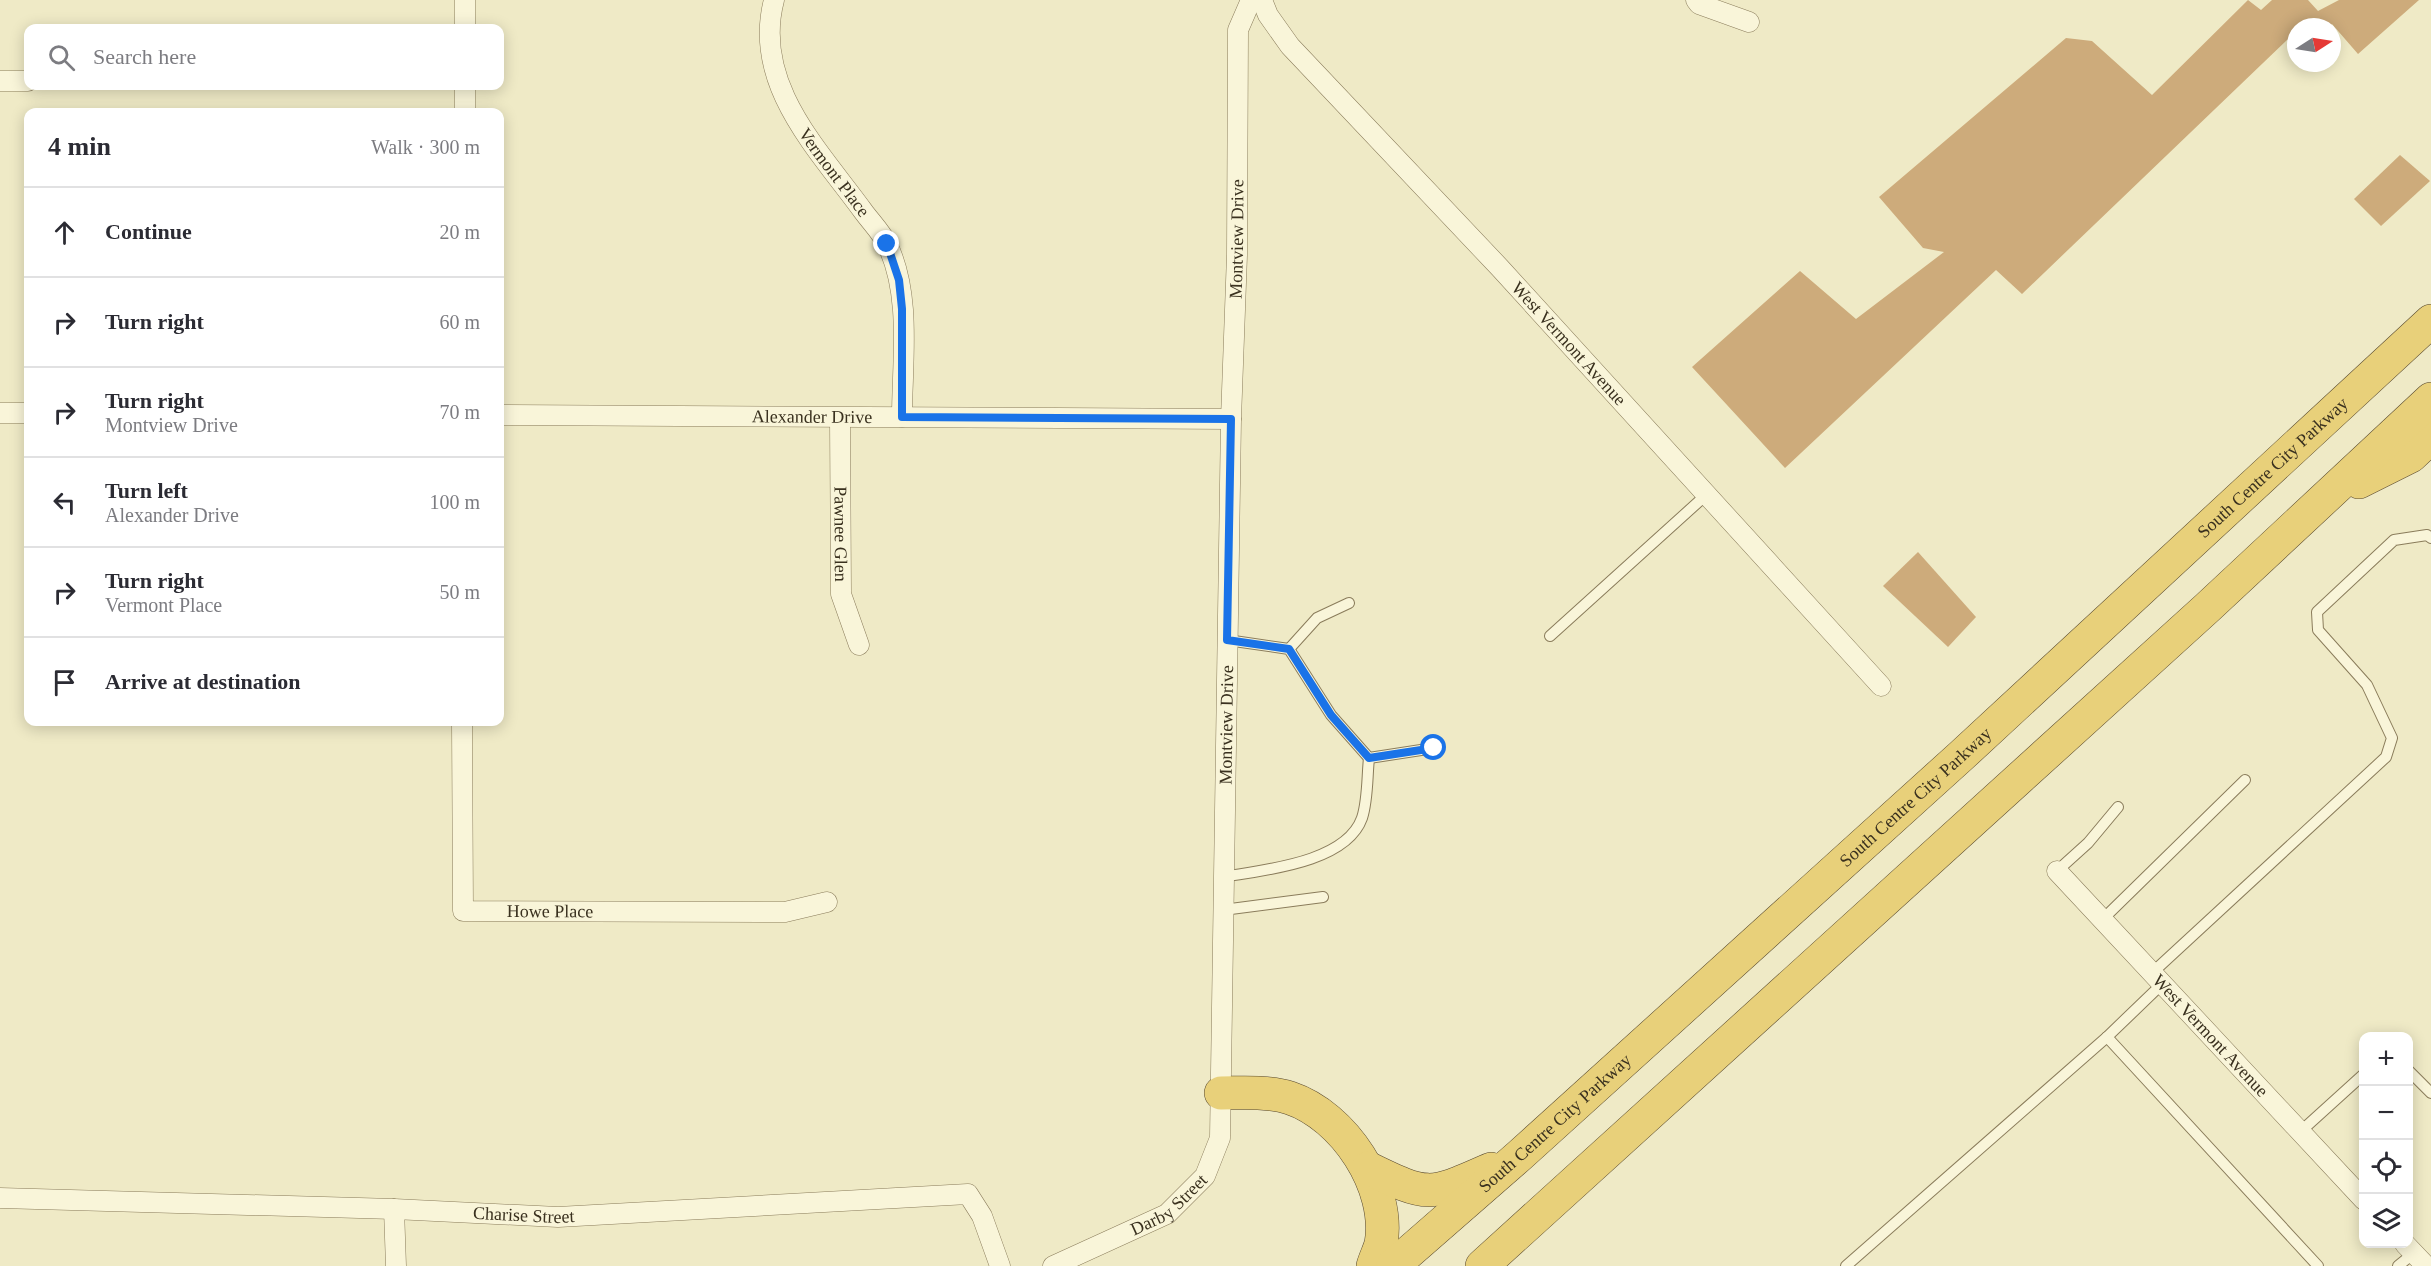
<!DOCTYPE html>
<html lang="en">
<head>
<meta charset="utf-8">
<style>
  :root { --surface:#fff; --page:#f7f7f7; --text:#2b2b33; --muted:#7c7c81; --line:#e1e1e2 }
  body { margin:0; font-family:Georgia,serif; background:var(--page); color:var(--text) }
  .controls { position:absolute; right:18px; bottom:18px; display:grid; overflow:hidden; border-radius:12px; box-shadow:0 3px 15px #0003 }
  .controls button { width:54px; height:54px; display:grid; place-items:center; padding:0; border:0; border-bottom:2px solid var(--line); background:var(--surface); color:var(--text); font:30px sans-serif }
  .compass { position:absolute; left:2287px; top:18px; width:54px; height:54px; border-radius:50%; background:var(--surface); box-shadow:0 3px 15px #0003; rotate:78deg }
  .stop { position:absolute; width:18px; height:18px; margin:-14px; border:4px solid #1a73e8; border-radius:50%; background:#fff }
  .stop.end { background:#1a73e8; border-color:#fff; box-shadow:0 2px 6px #0008 }
  .list { margin:0; padding:0; list-style:none }
  h2 { display:flex; justify-content:space-between; align-items:center; height:78px; margin:0; padding:0 24px; font-size:26px }
  h2 small { font-size:20px; font-weight:400; color:var(--muted) }
  .list li { display:grid; grid-template-columns:39px 1fr auto; gap:18px; align-items:center; box-sizing:border-box; height:90px; padding:0 24px; border-top:2px solid var(--line) }
  .list b { display:block; font-size:22px; white-space:nowrap }
  .list p { margin:0; font-size:20px; white-space:nowrap; color:var(--muted) }
  .list em { font-size:20px; font-style:normal; color:var(--muted) }
  .icon { flex:none; width:33px; height:33px; fill:none; stroke:currentColor; stroke-width:2; stroke-linecap:round; stroke-linejoin:round }
  .map { position:relative; flex:none; width:2431px; height:1266px; overflow:hidden }
  .search { position:absolute; background:var(--surface); box-shadow:0 3px 15px #0003; left:24px; top:24px; width:480px; height:66px; display:flex; align-items:center; gap:15px; box-sizing:border-box; padding:0 21px; border-radius:12px; color:var(--muted); font-size:22px }
  .panel { position:absolute; background:var(--surface); box-shadow:0 3px 15px #0003; left:24px; top:108px; width:480px; height:618px; border-radius:12px }
  .map>svg:first-child { display:block }
</style>
</head>
<body>
<div class="map">
<svg width="2431" height="1266" viewBox="0 0 2431 1266">
  <rect width="100%" height="100%" fill="#efeac6"/>
  <g fill="#cdab7b">
    <polygon points="2248,0 2261,10 2272,0 2308,0 2318,11 2339,0 2419,0 2358,54 2332,24 2329,27 2296,27 2296,40 2287,40 2022,294 1996,270 1785,468 1692,367 1800,271 1856,319 1944,252 1923,248 1879,197 2066,38 2092,41 2152,95"/>
    <polygon points="2400,155 2430,181 2381,226 2354,199"/>
    <polygon points="1918,552 1976,617 1948,647 1883,586"/>
  </g>
  <g fill="none" stroke-linecap="round" stroke-linejoin="round">
    <g stroke="#8a7c5b" stroke-width="12">
      <g id="service">
        <polyline points="1550,636 1706,495"/>
        <polyline points="1227,640 1289,649 1331,715 1369,758 1434,748"/>
        <polyline points="1289,649 1317,618 1349,603"/>
        <polyline points="2057,871 2088,843 2118,807"/>
        <path d="M1223,877C1263,870 1346,863 1362,818C1368,800 1367,776 1369,758"/>
        <polyline points="1223,910 1323,897"/>
        <polyline points="2102,920 2245,780"/>
        <polyline points="2152,973 2386,757 2392,738 2367,685 2318,630 2317,612 2394,540 2427,535 2431,538"/>
        <polyline points="2107,1037 2318,1266"/>
        <polyline points="2408,1070 2431,1093"/>
        <polyline points="2300,1132 2364,1074"/>
        <polyline points="1846,1266 2107,1037 2162,984"/>
        <polyline points="2398,1266 2414,1253"/>
      </g>
    </g>
    <g stroke="#8a7c5b" stroke-width="21">
      <g id="minor">
        <polyline points="465,0 465,28"/>
        <path id="s1" d="M774,0C752,84 818,149 863,211C871,222 882,233 887,244C912,295 902,362 902,417"/>
        <path id="s2" d="M1262,0L1268,15L1290,46L1500,268L1881,686"/>
        <polyline points="1696,0 1699,4 1749,22"/>
        <polyline points="0,81 28,81"/>
        <polyline points="465,112 465,86"/>
        <polyline points="0,413 28,413"/>
        <path id="s3" d="M500,415L1231,419"/>
        <path id="s4" d="M840,418L841,594L859,645"/>
        <path id="s5" d="M462,722L463,911L785,912L827,902"/>
        <path id="s6" d="M2057,871L2364,1200"/>
        <path id="s7" d="M0,1198L394,1209L558,1217L968,1194L982,1216L1000,1266"/>
        <polyline points="394,1209 396,1266"/>
        <polyline points="2405,1244 2426,1266"/>
        <path id="s8" d="M1053,1266L1167,1214L1205,1176L1220,1138L1231,419L1237,255L1238,30L1251,0"/>
      </g>
    </g>
    <g stroke="#58492f" stroke-width="34">
      <g id="trunk">
        <polyline points="2359,482 2411,456 2431,437"/>
        <path d="M1221,1093C1243,1093 1268,1091 1290,1098C1344,1116 1391,1187 1381,1244C1379,1251 1375,1259 1373,1266"/>
        <path d="M1368,1168C1429,1198 1430,1196 1491,1169"/>
        <path id="s9" d="M1393,1266L1519,1156L1961,756L2431,321"/>
        <polyline points="1482,1266 2207,608 2431,399"/>
      </g>
    </g>
    <use href="#service" stroke="#f9f5d9" stroke-width="10"/>
    <use href="#minor" stroke="#f9f5d9" stroke-width="20"/>
    <use href="#trunk" stroke="#e8d07a" stroke-width="33"/>
  </g>
  <g fill="none" stroke-linecap="round" stroke-linejoin="round">
    <polyline stroke="#1a73e8" stroke-width="8" points="887,244 899,280 902,309 902,417 1231,419 1227,640 1289,649 1331,715 1369,758 1434,748"/>
  </g>
  <g text-anchor="middle" dominant-baseline="central" stroke-width="5" stroke-linejoin="round" paint-order="stroke">
    <g font-size="18" fill="#3a311f" stroke="#f6f2d5">
      <text stroke="none"><textPath href="#s1" startOffset="190">Vermont Place</textPath></text>
      <text stroke="none"><textPath href="#s8" startOffset="1119">Montview Drive</textPath></text>
      <text stroke="none"><textPath href="#s2" startOffset="462">West Vermont Avenue</textPath></text>
      <text stroke="none"><textPath href="#s3" startOffset="312">Alexander Drive</textPath></text>
      <text stroke="none"><textPath href="#s9" startOffset="1188">South Centre City Parkway</textPath></text>
      <text stroke="none"><textPath href="#s4" startOffset="116">Pawnee Glen</textPath></text>
      <text stroke="none"><textPath href="#s8" startOffset="633">Montview Drive</textPath></text>
      <text stroke="none"><textPath href="#s9" startOffset="702">South Centre City Parkway</textPath></text>
      <text stroke="none"><textPath href="#s5" startOffset="276">Howe Place</textPath></text>
      <text stroke="none"><textPath href="#s6" startOffset="225">West Vermont Avenue</textPath></text>
      <text stroke="none"><textPath href="#s9" startOffset="216">South Centre City Parkway</textPath></text>
      <text stroke="none"><textPath href="#s8" startOffset="132">Darby Street</textPath></text>
      <text stroke="none"><textPath href="#s7" startOffset="524">Charise Street</textPath></text>
    </g>
  </g>
</svg>
<div class="controls">
<button>+</button>
<button>−</button>
<button><svg class="icon" aria-label="locate" viewBox="0 0 24 24"><circle cx="12" cy="12" r="6"/><path d="M12 2v4M12 18v4M2 12h4M18 12h4"/></svg></button>
<button><svg class="icon" aria-label="layers" viewBox="0 0 24 24"><path d="M12 4l9 5-9 5-9-5zM3 14l9 5 9-5"/></svg></button>
</div>
<svg class="compass" viewBox="-18 -18 36 36"><path d="M0-13l5 13h-10z" fill="#e53935"/><path d="M0 13l5-13h-10z" fill="#7c7c81"/></svg>
<div class="stop" style="left:1434px;top:748px"></div>
<div class="stop end" style="left:887px;top:244px"></div>
<div class="search"><svg class="icon" aria-label="search" viewBox="0 0 24 24"><circle cx="10" cy="10" r="6"/><path d="M15 15l6 6"/></svg>Search here</div>
<section class="panel">
<h2>4 min<small>Walk · 300 m</small></h2>
<ul class="list">
<li><svg class="icon" aria-label="ahead" viewBox="0 0 24 24"><path d="M12 20V5M6 11l6-6 6 6"/></svg><div><b>Continue</b></div><em>20 m</em></li>
<li><svg class="icon" aria-label="right" viewBox="0 0 24 24"><path d="M7 20v-9h11M14 6l5 5-5 5"/></svg><div><b>Turn right</b></div><em>60 m</em></li>
<li><svg class="icon" aria-label="right" viewBox="0 0 24 24"><path d="M7 20v-9h11M14 6l5 5-5 5"/></svg><div><b>Turn right</b><p>Montview Drive</p></div><em>70 m</em></li>
<li><svg class="icon" aria-label="left" viewBox="0 0 24 24"><path d="M17 20v-9H6M10 6l-5 5 5 5"/></svg><div><b>Turn left</b><p>Alexander Drive</p></div><em>100 m</em></li>
<li><svg class="icon" aria-label="right" viewBox="0 0 24 24"><path d="M7 20v-9h11M14 6l5 5-5 5"/></svg><div><b>Turn right</b><p>Vermont Place</p></div><em>50 m</em></li>
<li><svg class="icon" aria-label="arrive" viewBox="0 0 24 24"><path d="M6 21V4h12l-3 4 3 4H6"/></svg><div><b>Arrive at destination</b></div></li>
</ul>
</section>
</div>
</body>
</html>
